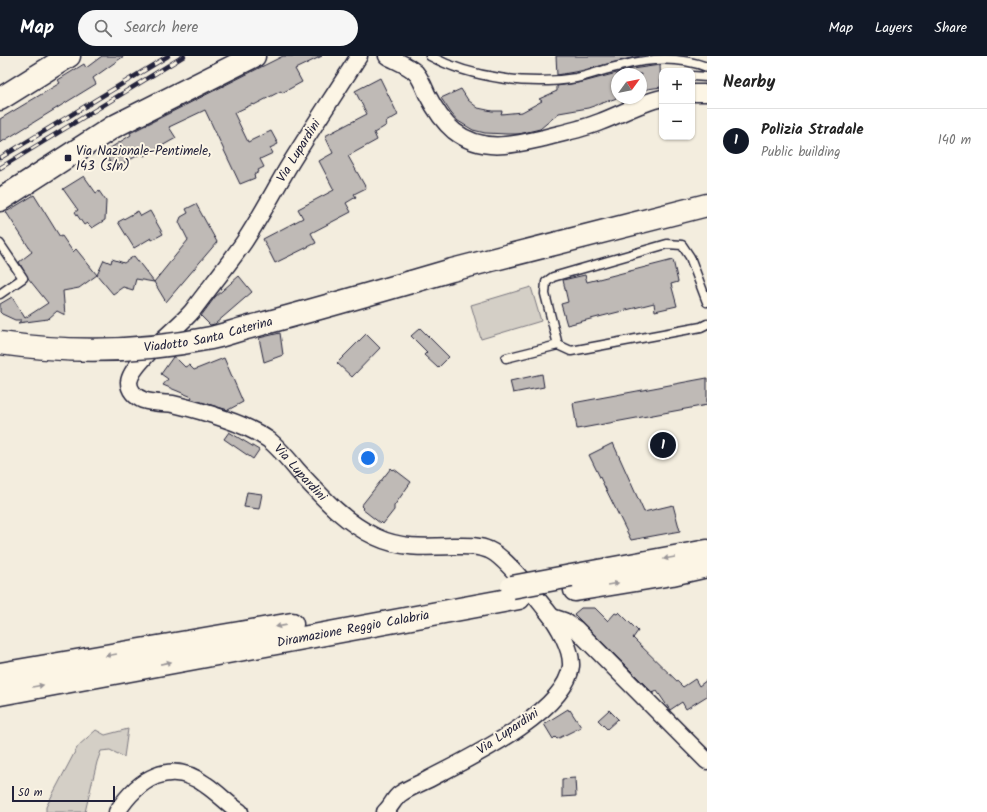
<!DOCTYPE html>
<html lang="en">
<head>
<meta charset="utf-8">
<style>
  :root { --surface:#fff; --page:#f6f6f6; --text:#222; --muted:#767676; --line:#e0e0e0; --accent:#111827 }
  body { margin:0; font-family:Kalam,sans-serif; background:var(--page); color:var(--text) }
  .controls { position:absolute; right:12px; top:12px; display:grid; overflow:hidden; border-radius:8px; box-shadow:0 1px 3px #0004 }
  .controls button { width:36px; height:36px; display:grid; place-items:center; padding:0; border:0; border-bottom:1px solid var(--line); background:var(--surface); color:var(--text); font:20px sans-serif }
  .compass { position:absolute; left:611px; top:12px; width:36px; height:36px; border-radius:50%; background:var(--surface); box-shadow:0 1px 3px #0004; rotate:57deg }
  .scale { position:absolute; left:12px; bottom:10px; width:103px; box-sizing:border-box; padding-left:4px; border:2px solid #22223b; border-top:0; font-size:11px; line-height:14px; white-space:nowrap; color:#22223b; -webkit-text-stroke:3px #fcf5e5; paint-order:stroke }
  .you { position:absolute; left:368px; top:402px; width:14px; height:14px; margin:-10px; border:3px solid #fff; border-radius:50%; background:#1a73e8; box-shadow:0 0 0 6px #1a73e833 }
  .badge { display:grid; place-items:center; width:26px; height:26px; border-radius:50%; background:var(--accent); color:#fff; font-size:13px; font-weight:700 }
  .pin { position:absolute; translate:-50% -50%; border:2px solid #fff; box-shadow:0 1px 4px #0006 }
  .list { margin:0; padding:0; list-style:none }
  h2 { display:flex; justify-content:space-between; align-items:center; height:52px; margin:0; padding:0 16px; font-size:17px }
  h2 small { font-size:13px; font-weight:400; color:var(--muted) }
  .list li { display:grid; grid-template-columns:26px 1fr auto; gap:12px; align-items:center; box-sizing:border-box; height:64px; padding:0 16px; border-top:1px solid var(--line) }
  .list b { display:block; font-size:15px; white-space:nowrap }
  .list p { margin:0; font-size:13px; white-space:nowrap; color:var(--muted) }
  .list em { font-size:13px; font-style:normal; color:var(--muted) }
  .icon { flex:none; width:22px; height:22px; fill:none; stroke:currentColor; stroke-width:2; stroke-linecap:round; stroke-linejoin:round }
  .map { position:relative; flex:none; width:707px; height:756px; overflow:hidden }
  header { display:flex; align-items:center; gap:24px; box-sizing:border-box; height:56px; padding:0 20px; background:var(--accent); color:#fff }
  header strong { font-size:19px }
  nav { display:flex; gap:22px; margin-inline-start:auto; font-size:14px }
  .search { width:280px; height:36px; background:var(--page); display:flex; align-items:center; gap:10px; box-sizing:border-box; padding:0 14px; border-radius:22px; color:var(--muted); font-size:15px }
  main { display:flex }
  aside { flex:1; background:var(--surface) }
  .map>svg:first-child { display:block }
</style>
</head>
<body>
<header>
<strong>Map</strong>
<div class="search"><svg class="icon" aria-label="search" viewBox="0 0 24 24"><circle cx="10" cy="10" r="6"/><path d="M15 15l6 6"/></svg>Search here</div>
<nav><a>Map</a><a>Layers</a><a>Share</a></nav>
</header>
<main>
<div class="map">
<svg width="707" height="756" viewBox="0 0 707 756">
  <rect width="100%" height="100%" fill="#f3edde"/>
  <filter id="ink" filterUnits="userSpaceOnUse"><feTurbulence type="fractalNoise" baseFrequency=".025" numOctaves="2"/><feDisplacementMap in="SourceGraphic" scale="8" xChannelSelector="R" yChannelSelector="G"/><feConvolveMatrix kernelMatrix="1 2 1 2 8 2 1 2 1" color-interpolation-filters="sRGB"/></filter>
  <g filter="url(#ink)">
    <g fill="#d4cfc6" stroke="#7b7880">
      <polygon points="531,231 541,265 481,283 471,249"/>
      <polygon points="128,673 124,701 110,694 101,695 97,706 85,756 46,756 46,751 78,690 96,674 105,679"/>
    </g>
    <g fill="#bfbab6" stroke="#22223b">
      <polygon points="102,0 124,0 93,22 96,28 0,87 0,63 60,27 58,24 84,8 86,12"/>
      <polygon points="283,0 322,0 295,13 302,26 282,37 281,35 254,49 253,48 234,57 248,86 271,75 278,88 270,92 273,97 260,103 264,111 258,114 259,116 254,119 255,122 240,128 205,54 169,71 176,82 144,100 142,97 114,113 104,96 131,79 130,77"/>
      <polygon points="556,0 640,0 580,15 557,19"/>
      <polygon points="660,9 661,31 641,34 641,18 617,18 617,42 588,52 559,57 540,73 519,78 507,78 485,77 473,74 458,65 451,57 441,42 461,33 468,44 478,52 492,55 502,55 501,58 522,56 542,45 539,43 557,35 557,30 583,26 632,13"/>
      <polygon points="380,22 398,59 386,66 387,69 374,77 377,84 348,100 366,132 354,138 356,141 346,147 351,156 311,177 316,187 275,207 263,183 303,162 298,153 334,134 319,105 333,97 325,80 367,58 355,35"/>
      <polygon points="84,120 96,137 99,135 106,145 105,164 92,172 87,167 84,169 75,156 78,154 63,133"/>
      <polygon points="34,139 60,181 62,180 73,196 76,193 97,219 79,232 63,235 65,259 57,255 48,263 18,267 22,264 15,264 2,258 0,256 0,248 12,241 25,262 48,247 28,222 19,206 32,196 6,156"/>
      <polygon points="196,148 217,186 166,246 154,226 188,184 179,166 181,161 188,157 186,153"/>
      <polygon points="138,155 141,160 150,155 163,178 152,184 151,182 134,192 118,166"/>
      <polygon points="134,200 154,226 136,223 133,234 123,231 113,238 97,219 104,204 111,207 112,203 124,207"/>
      <polygon points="673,204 678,226 671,228 677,250 655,255 654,247 567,269 561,248 568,246 563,224 585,219 587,226"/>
      <polygon points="239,220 252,236 215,268 210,269 201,260 215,241"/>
      <polygon points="420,272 449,301 438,312 424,299 427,296 411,280"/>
      <polygon points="280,277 283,299 264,306 259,282"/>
      <polygon points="366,278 380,292 352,321 337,307"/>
      <polygon points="173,301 175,301 185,311 189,309 194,314 224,302 243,346 228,354 191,343 192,341 163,329 168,323 161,318"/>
      <polygon points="542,318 544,331 513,337 510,325"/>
      <polygon points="707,322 707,349 577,373 573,347"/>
      <polygon points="229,376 259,394 253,403 224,383"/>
      <polygon points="613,387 644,456 673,449 680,475 631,484 589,399"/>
      <polygon points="391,412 393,414 394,413 411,426 394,450 394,454 383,468 381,466 380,467 362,453 363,452 361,450"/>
      <polygon points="247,436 262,438 259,453 244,451"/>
      <polygon points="581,552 595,552 608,565 615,557 617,558 619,556 638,575 633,582 683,631 695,623 699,630 707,624 707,640 686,653 682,646 670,654 657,635 653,637 574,558"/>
      <polygon points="568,653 569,655 570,654 581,671 557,683 555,681 553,683 544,668"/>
      <polygon points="609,654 618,663 607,673 598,664"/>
      <polygon points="575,722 576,740 562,741 562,723"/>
    </g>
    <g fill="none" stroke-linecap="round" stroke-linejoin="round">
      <g stroke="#22223b" stroke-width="11">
        <g id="lane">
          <path d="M430,0C471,22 530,30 576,22C591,19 605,13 620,10C649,2 678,0 707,11"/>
          <polyline points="692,20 707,21"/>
          <polyline points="0,188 23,222 0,238"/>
          <polyline points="558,289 545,238 546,226 553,221 667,188 682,189 690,201 707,246"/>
          <polyline points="506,302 558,289 571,295 701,271 707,268"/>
        </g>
      </g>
      <g stroke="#22223b" stroke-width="19">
        <g id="street">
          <path id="s1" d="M359,0C335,38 310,75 287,113C273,137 260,162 244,186C228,209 210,231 193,254C180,271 131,306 129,326C129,334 135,341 143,344C152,347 163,347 173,348C190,352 208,357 225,363C240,368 256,375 269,384C280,393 289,404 298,415C322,441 344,466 376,481C401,493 427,491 453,490C465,490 478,489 489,494C506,501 535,540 547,555C558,568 572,593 571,610C566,657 465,704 427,724C419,728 408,732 400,738C394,742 391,751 385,756"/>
          <path d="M387,0C396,5 408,9 416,17C421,23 424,31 427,38C434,52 442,65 454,75C482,97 513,89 544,82C563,77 582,73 600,66C621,58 640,47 662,42"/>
          <polyline points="692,37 707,37"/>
          <polyline points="552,561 564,565 576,573 707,705"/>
          <path d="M117,756C138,723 170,702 206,729C218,737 228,748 240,756"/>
        </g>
      </g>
      <g stroke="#22223b" stroke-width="25">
        <polyline id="secondary" points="0,43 69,0"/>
      </g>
      <g stroke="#22223b" stroke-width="25">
        <g id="primary">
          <polyline points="0,144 113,71 254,0"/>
          <polyline points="411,226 452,214 707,149"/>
        </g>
      </g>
      <g stroke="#22223b" stroke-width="25">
        <g id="highway">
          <polyline points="571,520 707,495"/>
          <polyline points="575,534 672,518 707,510"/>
          <polyline points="0,618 292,568"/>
          <path id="s2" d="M0,638L519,542"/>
        </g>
      </g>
      <use href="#lane" stroke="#fcf5e5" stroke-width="8"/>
      <use href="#street" stroke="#fcf5e5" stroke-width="16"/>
      <use href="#secondary" stroke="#fcf5e5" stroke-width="22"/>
      <use href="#primary" stroke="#fcf5e5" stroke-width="22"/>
      <use href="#highway" stroke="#fcf5e5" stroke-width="22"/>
      <g stroke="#22223b" stroke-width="4.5">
        <g id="rail">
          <polyline points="0,102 168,0"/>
          <polyline points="0,112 184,0"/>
        </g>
      </g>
      <use href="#rail" stroke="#fcf5e5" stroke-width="3" stroke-dasharray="9" stroke-linecap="butt"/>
      <g stroke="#22223b" stroke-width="25" stroke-linecap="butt">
        <g id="primary-bridge">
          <path id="s3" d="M0,287C69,297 142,296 211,282C225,279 240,273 254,270C307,256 359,241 411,226"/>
        </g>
      </g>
      <g stroke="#22223b" stroke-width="25" stroke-linecap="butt">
        <polyline id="highway-bridge" points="512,531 571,520"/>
      </g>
      <use href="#primary-bridge" stroke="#fcf5e5" stroke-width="22"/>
      <use href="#highway-bridge" stroke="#fcf5e5" stroke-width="22"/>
    </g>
    <defs><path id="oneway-solid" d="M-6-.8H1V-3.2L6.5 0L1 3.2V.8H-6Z"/></defs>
    <g fill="#9a9698">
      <use href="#oneway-solid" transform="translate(669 502) rotate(170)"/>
      <use href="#oneway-solid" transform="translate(613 528) rotate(-10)"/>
      <use href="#oneway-solid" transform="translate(281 570) rotate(170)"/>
      <use href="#oneway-solid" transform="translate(111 599) rotate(170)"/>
      <use href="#oneway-solid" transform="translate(166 607) rotate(-11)"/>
      <use href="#oneway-solid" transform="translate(38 630) rotate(-10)"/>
    </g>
  </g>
  <rect fill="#22223b" stroke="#fcf5e5" stroke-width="1.5" x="64" y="98" width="8" height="8" rx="2"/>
  <g text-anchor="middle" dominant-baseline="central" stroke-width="4" stroke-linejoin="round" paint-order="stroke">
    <g font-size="13" fill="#22223b" stroke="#fcf5e5" text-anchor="start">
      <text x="76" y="95">Via Nazionale-Pentimele,<tspan x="76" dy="15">143 (s/n)</tspan></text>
    </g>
    <g font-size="13" fill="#22223b" stroke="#fcf5e5">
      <text transform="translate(299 95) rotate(-58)">Via Lupardini</text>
      <text stroke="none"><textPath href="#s3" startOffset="210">Viadotto Santa Caterina</textPath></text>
      <text stroke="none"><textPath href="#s1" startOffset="604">Via Lupardini</textPath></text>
      <text stroke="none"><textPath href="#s2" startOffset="359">Diramazione Reggio Calabria</textPath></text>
      <text transform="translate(508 676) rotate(-34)">Via Lupardini</text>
    </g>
  </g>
</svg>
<div class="controls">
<button>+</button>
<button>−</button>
</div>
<svg class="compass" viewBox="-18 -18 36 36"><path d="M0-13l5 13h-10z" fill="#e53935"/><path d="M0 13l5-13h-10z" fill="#767676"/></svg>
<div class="scale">50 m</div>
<div class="you"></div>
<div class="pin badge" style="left:663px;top:389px">1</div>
</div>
<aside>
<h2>Nearby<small></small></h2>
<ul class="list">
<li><span class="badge">1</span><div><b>Polizia Stradale</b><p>Public building</p></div><em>140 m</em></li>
</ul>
</aside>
</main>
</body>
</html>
